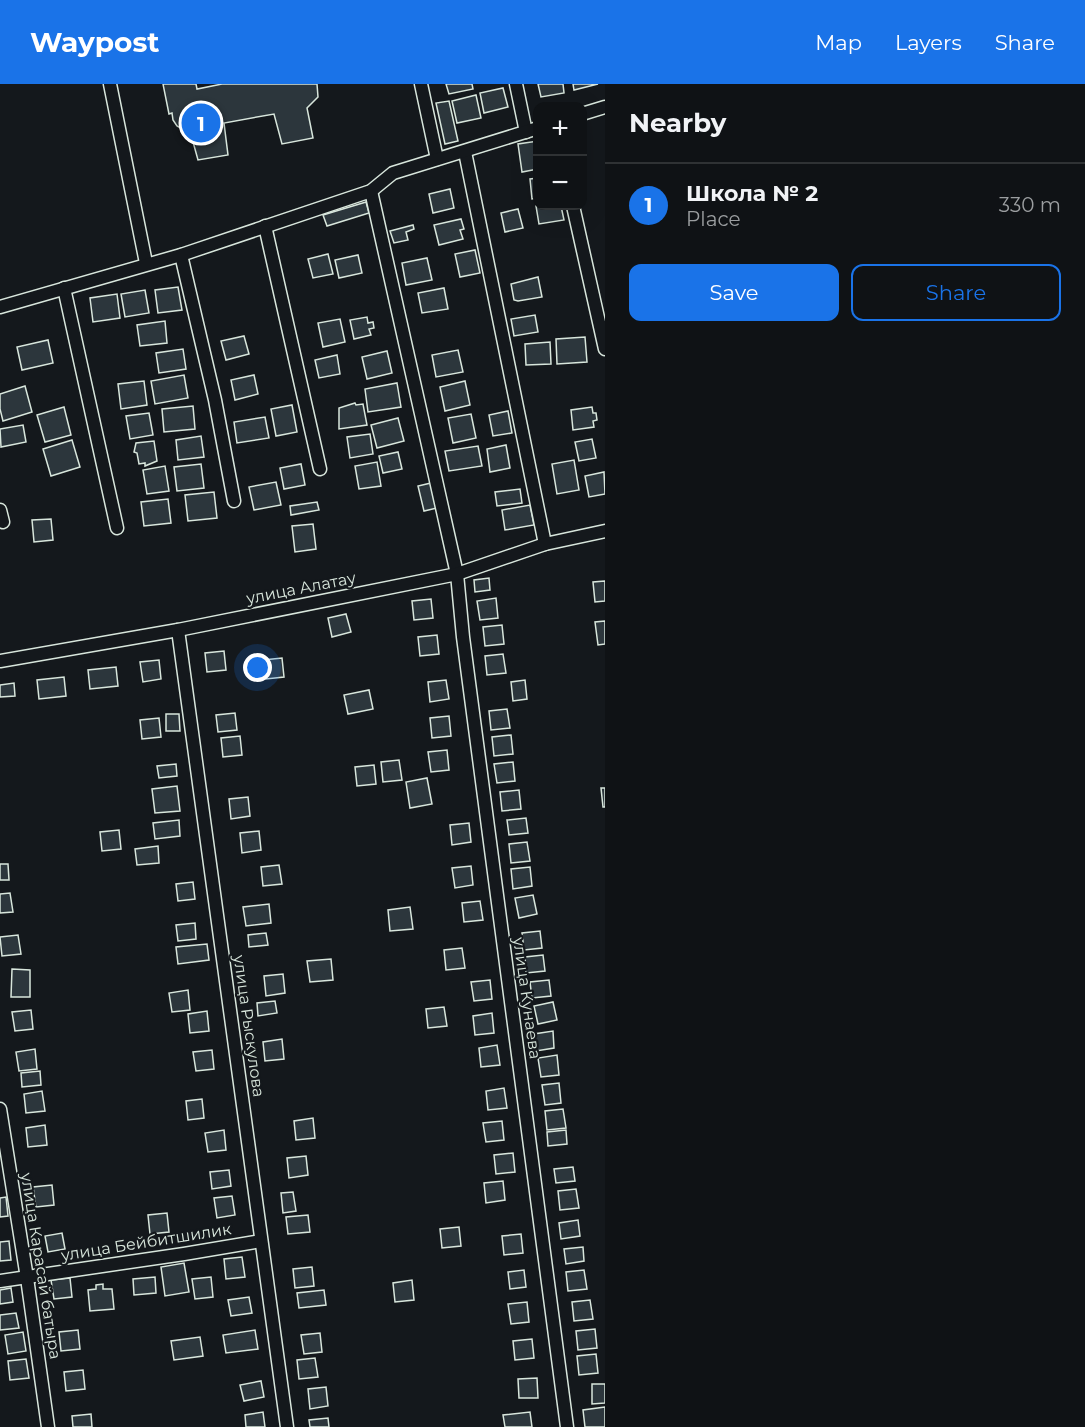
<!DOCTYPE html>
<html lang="en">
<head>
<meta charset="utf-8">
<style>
  :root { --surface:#0f1215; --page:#181b1e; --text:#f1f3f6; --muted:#9b9ea0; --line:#2f3234; --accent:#1a73e8 }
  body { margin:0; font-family:Montserrat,sans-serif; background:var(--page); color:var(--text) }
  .controls { position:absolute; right:18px; top:18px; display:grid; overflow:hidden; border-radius:12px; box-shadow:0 6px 24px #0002 }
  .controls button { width:54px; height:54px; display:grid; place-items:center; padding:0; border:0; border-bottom:2px solid var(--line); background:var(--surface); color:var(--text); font:30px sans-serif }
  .you { position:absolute; left:258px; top:584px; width:21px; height:21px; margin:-15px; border:4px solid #fff; border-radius:50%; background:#1a73e8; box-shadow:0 0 0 9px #1a73e833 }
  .badge { display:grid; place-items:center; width:39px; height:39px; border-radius:50%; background:var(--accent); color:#fff; font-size:20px; font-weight:700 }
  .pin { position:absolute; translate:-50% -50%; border:3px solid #fff; box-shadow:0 2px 6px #0006 }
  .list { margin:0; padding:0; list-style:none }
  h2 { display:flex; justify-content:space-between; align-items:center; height:78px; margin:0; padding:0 24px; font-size:26px }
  h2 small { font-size:20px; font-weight:400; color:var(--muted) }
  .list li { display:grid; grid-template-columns:39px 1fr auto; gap:18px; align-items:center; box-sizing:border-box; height:84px; padding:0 24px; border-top:2px solid var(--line) }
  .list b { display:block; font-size:22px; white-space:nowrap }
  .list p { margin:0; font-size:20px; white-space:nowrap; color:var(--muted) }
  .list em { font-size:20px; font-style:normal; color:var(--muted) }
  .actions { display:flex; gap:12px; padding:18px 24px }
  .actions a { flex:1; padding:14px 0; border:2px solid var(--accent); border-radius:12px; text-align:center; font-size:21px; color:var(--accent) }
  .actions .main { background:var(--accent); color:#fff }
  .map { position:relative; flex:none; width:605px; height:1343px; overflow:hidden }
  header { display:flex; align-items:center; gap:36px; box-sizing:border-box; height:84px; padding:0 30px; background:var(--accent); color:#fff }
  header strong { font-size:28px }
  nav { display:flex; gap:33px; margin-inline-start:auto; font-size:21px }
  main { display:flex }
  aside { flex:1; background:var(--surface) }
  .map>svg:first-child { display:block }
</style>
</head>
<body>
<header>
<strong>Waypost</strong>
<nav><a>Map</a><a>Layers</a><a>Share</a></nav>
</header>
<main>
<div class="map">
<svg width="605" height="1343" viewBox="0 0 605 1343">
  <rect width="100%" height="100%" fill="#14181c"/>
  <g fill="#2c363c" stroke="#d8e6dc" stroke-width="1.5">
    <polygon points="163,0 196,0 197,5 222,0 317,0 318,13 307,24 313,54 282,60 274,30 224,39 228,71 198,76 190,47 184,46 177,42 173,36 172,29 169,30"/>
    <polygon points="446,0 472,0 473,5 449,10"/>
    <polygon points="538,0 563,0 564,9 541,13"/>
    <polygon points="573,0 598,0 574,6"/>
    <polygon points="503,4 508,23 484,29 480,9"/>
    <polygon points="476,11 481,34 457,39 452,17"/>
    <polygon points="449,17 458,57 445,60 436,19"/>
    <polygon points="538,57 538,85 522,88 518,60"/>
    <polygon points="538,94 538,114 532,115 530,95"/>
    <polygon points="450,105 454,124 433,129 429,110"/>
    <polygon points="366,118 369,129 327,142 323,131"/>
    <polygon points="536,122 561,122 564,136 539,140"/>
    <polygon points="518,125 523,144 505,148 501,129"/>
    <polygon points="461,135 464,145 460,146 463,155 439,161 434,141"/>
    <polygon points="413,141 414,145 406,148 408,156 394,159 390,147"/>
    <polygon points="475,166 480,189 460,193 455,170"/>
    <polygon points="328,170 333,190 313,194 308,175"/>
    <polygon points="358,171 362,189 339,194 335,176"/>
    <polygon points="427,174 432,196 406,201 402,179"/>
    <polygon points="538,193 542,213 518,217 514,216 511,200"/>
    <polygon points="178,203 182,226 158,229 155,206"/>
    <polygon points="444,204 448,225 422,229 418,209"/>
    <polygon points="145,206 149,229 125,233 121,210"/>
    <polygon points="117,210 120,234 93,238 90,214"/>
    <polygon points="535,231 538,248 514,252 511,235"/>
    <polygon points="367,233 368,239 373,238 374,244 369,245 371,251 354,255 350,236"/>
    <polygon points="340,235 345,258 323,263 318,239"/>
    <polygon points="165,237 167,259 140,262 137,241"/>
    <polygon points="244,252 249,270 226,276 221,257"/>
    <polygon points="585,253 587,278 557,280 556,255"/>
    <polygon points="48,256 53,279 22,286 17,263"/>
    <polygon points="550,258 551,280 526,281 525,260"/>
    <polygon points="183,265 186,285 159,289 156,269"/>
    <polygon points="458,266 463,288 436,293 432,271"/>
    <polygon points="387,267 392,289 367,295 362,273"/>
    <polygon points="337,271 340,290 319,294 315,276"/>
    <polygon points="184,291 188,314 155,320 151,297"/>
    <polygon points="254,291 258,310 235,316 231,296"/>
    <polygon points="144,297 147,321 121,325 118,300"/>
    <polygon points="465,297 470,321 445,327 440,303"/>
    <polygon points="397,299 401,323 368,328 365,305"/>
    <polygon points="25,302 32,328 3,337 0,325 0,310"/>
    <polygon points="355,319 356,321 363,320 367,341 339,345 339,324"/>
    <polygon points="292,321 297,348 276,352 271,325"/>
    <polygon points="193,322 195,345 164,348 162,325"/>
    <polygon points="64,323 71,351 45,358 37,331"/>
    <polygon points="592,323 593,329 596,329 597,336 593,337 594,343 573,346 571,326"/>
    <polygon points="508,327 512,349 493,352 489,331"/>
    <polygon points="149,329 153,351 130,355 126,332"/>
    <polygon points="471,330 476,354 453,359 448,334"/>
    <polygon points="265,333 269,354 237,359 234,338"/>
    <polygon points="398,334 404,357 377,364 371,341"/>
    <polygon points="23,341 26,358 1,363 0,345"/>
    <polygon points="370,350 373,370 350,374 347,353"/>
    <polygon points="201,352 204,373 178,376 176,356"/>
    <polygon points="592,355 596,374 579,377 575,358"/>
    <polygon points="72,356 80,383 51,392 43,365"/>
    <polygon points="154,357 157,377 145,382 145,379 139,380 137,369 134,368 136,359"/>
    <polygon points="506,361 510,384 490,388 487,365"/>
    <polygon points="478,362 482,382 449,387 445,367"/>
    <polygon points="398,368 402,385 383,389 379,372"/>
    <polygon points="574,376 579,406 557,410 552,380"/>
    <polygon points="377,378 381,402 359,405 355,382"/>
    <polygon points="201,380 204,404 177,407 174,383"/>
    <polygon points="301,380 305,401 284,405 280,384"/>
    <polygon points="165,382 169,407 147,410 143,386"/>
    <polygon points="604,388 605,410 589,413 585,392"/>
    <polygon points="276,398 281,421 254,426 249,403"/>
    <polygon points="431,399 437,424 424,427 418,402"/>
    <polygon points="520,405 522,419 497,422 495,408"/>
    <polygon points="214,408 217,434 188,437 185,411"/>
    <polygon points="168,415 171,439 144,442 141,418"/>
    <polygon points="317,418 319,426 291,431 290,422"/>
    <polygon points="530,421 534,441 505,446 502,426"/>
    <polygon points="51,435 53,456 34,458 32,436"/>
    <polygon points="313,440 316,465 295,468 292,442"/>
    <polygon points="489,494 490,506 475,508 474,496"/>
    <polygon points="605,497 605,517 595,518 593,498"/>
    <polygon points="496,514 498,534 480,536 477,517"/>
    <polygon points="431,515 433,534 414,536 412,517"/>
    <polygon points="346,530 351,548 332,553 328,534"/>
    <polygon points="605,537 605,560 598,561 595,538"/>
    <polygon points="502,541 504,560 485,562 483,543"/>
    <polygon points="437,551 439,570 420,572 418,553"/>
    <polygon points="224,567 226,586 207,588 205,569"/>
    <polygon points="503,570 506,589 487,591 485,572"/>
    <polygon points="282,574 284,593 266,595 263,576"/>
    <polygon points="159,576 161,595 143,598 140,578"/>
    <polygon points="116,583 118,602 90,605 88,586"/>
    <polygon points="64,593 66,612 39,615 37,596"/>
    <polygon points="446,596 449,615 430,618 428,598"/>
    <polygon points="525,596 527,615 513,617 511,598"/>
    <polygon points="14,599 15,612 0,613 0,601"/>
    <polygon points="369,606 373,625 348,630 344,611"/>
    <polygon points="507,625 510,644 491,646 489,627"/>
    <polygon points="235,629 237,646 218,648 216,631"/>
    <polygon points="166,630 179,630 180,647 166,647"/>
    <polygon points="449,632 451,652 432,654 430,634"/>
    <polygon points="159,634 161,653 142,655 140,636"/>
    <polygon points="511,651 513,670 494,672 492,653"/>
    <polygon points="240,652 242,671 223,673 221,654"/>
    <polygon points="447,666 449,686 431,688 428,668"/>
    <polygon points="399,676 402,696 383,698 381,678"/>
    <polygon points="513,678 515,697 497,699 494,680"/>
    <polygon points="176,680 177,692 159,694 157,682"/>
    <polygon points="374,681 376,700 357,702 355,683"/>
    <polygon points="427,694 432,720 410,724 406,698"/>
    <polygon points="177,702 180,727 155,729 152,705"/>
    <polygon points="601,704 605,704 605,723 603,723"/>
    <polygon points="519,706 521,725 502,727 500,708"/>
    <polygon points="248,713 250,732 231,735 229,715"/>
    <polygon points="526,734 528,749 509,751 507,736"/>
    <polygon points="179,736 180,752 155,755 153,739"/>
    <polygon points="469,739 471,758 452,761 450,741"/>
    <polygon points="119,746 121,765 102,767 100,748"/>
    <polygon points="259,747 261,766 242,769 240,749"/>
    <polygon points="527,758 530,777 511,779 509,760"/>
    <polygon points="158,762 159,779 137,781 135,765"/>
    <polygon points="0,780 8,780 9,796 0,796"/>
    <polygon points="279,781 282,800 263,802 261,783"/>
    <polygon points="471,782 473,801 455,804 452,784"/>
    <polygon points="530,783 532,802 513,805 511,785"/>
    <polygon points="193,798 195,815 178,817 176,800"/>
    <polygon points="10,809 13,828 0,829 0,810"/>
    <polygon points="533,811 537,830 519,834 515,814"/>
    <polygon points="480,817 483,836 464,838 462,819"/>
    <polygon points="269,820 271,839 246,842 243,823"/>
    <polygon points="410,823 413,845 390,847 388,826"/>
    <polygon points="195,839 196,855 178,857 176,841"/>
    <polygon points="540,847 542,864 524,866 522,849"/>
    <polygon points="266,849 268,861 249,863 248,851"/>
    <polygon points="18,851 21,870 2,872 0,853"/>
    <polygon points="207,860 209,876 178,880 176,863"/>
    <polygon points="462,864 465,884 446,886 444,866"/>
    <polygon points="543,871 545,887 526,889 525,873"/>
    <polygon points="331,875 333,896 310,898 307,877"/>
    <polygon points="12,885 30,886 30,913 11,913"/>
    <polygon points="283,890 285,909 266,912 264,892"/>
    <polygon points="490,896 492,915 474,917 471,898"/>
    <polygon points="549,896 551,912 532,914 530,898"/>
    <polygon points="188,906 190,926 172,928 169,909"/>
    <polygon points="275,917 277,929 258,932 257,919"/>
    <polygon points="553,918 557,936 538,940 534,922"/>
    <polygon points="444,923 447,942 428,944 426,925"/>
    <polygon points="31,926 33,945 15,947 12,928"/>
    <polygon points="207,927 209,947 190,949 188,930"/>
    <polygon points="492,929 494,949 475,951 473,932"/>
    <polygon points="553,947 554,964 536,967 534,950"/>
    <polygon points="282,955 284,975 265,977 263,958"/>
    <polygon points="497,961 500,981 481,983 479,964"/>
    <polygon points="35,965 37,985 19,987 16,968"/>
    <polygon points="212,966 214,985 196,987 193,968"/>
    <polygon points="557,971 559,991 541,993 538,974"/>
    <polygon points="40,987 41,1001 22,1003 21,989"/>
    <polygon points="559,999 561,1019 545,1021 542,1001"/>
    <polygon points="504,1004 507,1024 488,1026 486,1007"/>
    <polygon points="42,1007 45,1027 26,1029 24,1010"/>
    <polygon points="202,1015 204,1034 188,1036 186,1017"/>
    <polygon points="563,1025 566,1044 547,1046 545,1027"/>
    <polygon points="313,1034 315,1054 296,1056 294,1037"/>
    <polygon points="502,1037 504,1056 486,1058 483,1039"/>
    <polygon points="45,1041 47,1061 28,1063 26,1044"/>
    <polygon points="224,1046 226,1066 208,1068 205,1049"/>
    <polygon points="566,1046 567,1060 548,1062 547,1048"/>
    <polygon points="513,1069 515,1088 496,1090 494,1071"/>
    <polygon points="306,1072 308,1091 289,1094 287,1074"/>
    <polygon points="573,1083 575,1097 556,1099 554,1085"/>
    <polygon points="229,1086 231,1102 212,1105 210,1088"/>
    <polygon points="503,1097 505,1116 486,1119 484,1099"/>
    <polygon points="52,1101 54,1121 36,1123 33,1103"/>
    <polygon points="576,1105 579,1124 560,1126 558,1107"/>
    <polygon points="293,1108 296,1127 283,1129 281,1109"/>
    <polygon points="232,1112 235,1131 217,1134 214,1114"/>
    <polygon points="6,1113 8,1132 0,1133 0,1114"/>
    <polygon points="167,1129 169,1148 150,1150 148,1131"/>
    <polygon points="308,1131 310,1148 288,1150 286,1133"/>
    <polygon points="578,1136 580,1152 561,1155 559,1139"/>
    <polygon points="459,1143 461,1162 442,1164 440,1145"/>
    <polygon points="62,1149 65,1165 48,1168 45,1152"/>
    <polygon points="521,1150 523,1169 504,1171 502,1152"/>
    <polygon points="9,1157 11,1176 0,1177 0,1158"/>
    <polygon points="583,1163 584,1177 566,1180 564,1165"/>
    <polygon points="242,1173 245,1193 226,1195 224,1175"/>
    <polygon points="184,1179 189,1208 165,1212 161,1183"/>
    <polygon points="312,1183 314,1202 295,1204 293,1185"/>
    <polygon points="524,1186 526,1203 510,1205 508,1188"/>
    <polygon points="584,1186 587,1205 568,1207 566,1188"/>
    <polygon points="155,1193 156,1209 134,1211 133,1195"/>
    <polygon points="211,1193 213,1213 195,1215 192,1195"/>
    <polygon points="70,1194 72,1213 54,1215 51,1196"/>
    <polygon points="412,1196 414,1216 395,1218 393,1199"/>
    <polygon points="103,1200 103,1205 112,1205 114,1225 90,1227 88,1206 96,1205 96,1201"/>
    <polygon points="11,1204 13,1218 0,1220 0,1206"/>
    <polygon points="324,1206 326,1221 299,1224 297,1209"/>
    <polygon points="249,1213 252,1229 231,1232 228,1216"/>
    <polygon points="590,1216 593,1235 574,1237 572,1218"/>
    <polygon points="527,1218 529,1238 511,1240 508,1220"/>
    <polygon points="16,1229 19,1244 0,1246 0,1231"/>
    <polygon points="595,1245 597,1264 578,1266 576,1247"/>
    <polygon points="78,1246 80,1265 61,1267 59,1248"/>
    <polygon points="255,1246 258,1265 226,1269 223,1251"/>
    <polygon points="23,1248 26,1267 8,1270 5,1251"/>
    <polygon points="320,1249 322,1268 304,1270 301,1251"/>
    <polygon points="200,1253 203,1272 174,1276 171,1257"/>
    <polygon points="532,1255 534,1274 515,1276 513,1257"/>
    <polygon points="596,1270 598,1289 579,1291 577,1272"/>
    <polygon points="315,1274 318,1293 299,1295 297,1276"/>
    <polygon points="26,1275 29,1294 10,1296 8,1277"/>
    <polygon points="83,1286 85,1305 66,1307 64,1288"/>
    <polygon points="537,1294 538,1314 519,1314 518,1295"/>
    <polygon points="261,1297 264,1313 244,1317 240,1301"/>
    <polygon points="592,1300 605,1300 605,1319 592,1320"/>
    <polygon points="326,1303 328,1322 310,1325 308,1305"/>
    <polygon points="605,1323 605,1343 585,1343 583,1326"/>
    <polygon points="263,1328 265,1343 246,1343 245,1331"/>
    <polygon points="530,1328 532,1343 505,1343 503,1331"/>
    <polygon points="91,1330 92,1343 73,1343 72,1332"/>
    <polygon points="328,1334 329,1343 310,1343 309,1336"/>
  </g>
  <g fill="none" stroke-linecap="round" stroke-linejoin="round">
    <g stroke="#d8e6dc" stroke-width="15">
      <g id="minor">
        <polyline points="110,0 146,179"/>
        <polyline points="421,0 437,75"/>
        <polyline points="516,0 526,48"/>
        <polyline points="582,30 605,23"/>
        <polyline points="465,68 545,460"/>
        <polyline points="371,107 457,490 463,553 567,1343"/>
        <polyline points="573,122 605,265"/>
        <polyline points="265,142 320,385"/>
        <polyline points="181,171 215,316 234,417"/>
        <polyline points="64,204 117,444"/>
        <polyline points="0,223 181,171 371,107 393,89 538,44"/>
        <polyline points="0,426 3,438"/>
        <polyline points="178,546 287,1343"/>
        <polyline points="0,577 178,546 457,490 545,460 605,447"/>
        <polyline points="0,1025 27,1194 48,1343"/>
        <polyline points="0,1197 184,1170 261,1157"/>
      </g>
    </g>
    <use href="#minor" stroke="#14181c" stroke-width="12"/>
  </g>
  <g text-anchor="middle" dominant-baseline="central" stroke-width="4.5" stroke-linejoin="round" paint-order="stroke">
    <g font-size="16" fill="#d8e6dc" stroke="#14181c">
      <text transform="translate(301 504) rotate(-11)">улица Алатау</text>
      <text transform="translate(527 914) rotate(82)">улица Кунаева</text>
      <text transform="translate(249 942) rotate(82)">улица Рыскулова</text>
      <text transform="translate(146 1158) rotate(-9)">улица Бейбитшилик</text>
      <text transform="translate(41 1182) rotate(81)">улица Карасай батыра</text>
    </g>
  </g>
</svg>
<div class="controls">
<button>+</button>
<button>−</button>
</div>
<div class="you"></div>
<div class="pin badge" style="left:201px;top:39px">1</div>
</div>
<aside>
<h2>Nearby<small></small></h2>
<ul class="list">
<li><span class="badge">1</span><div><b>Школа № 2</b><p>Place</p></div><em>330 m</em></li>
</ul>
<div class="actions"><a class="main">Save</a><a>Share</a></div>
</aside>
</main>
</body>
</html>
